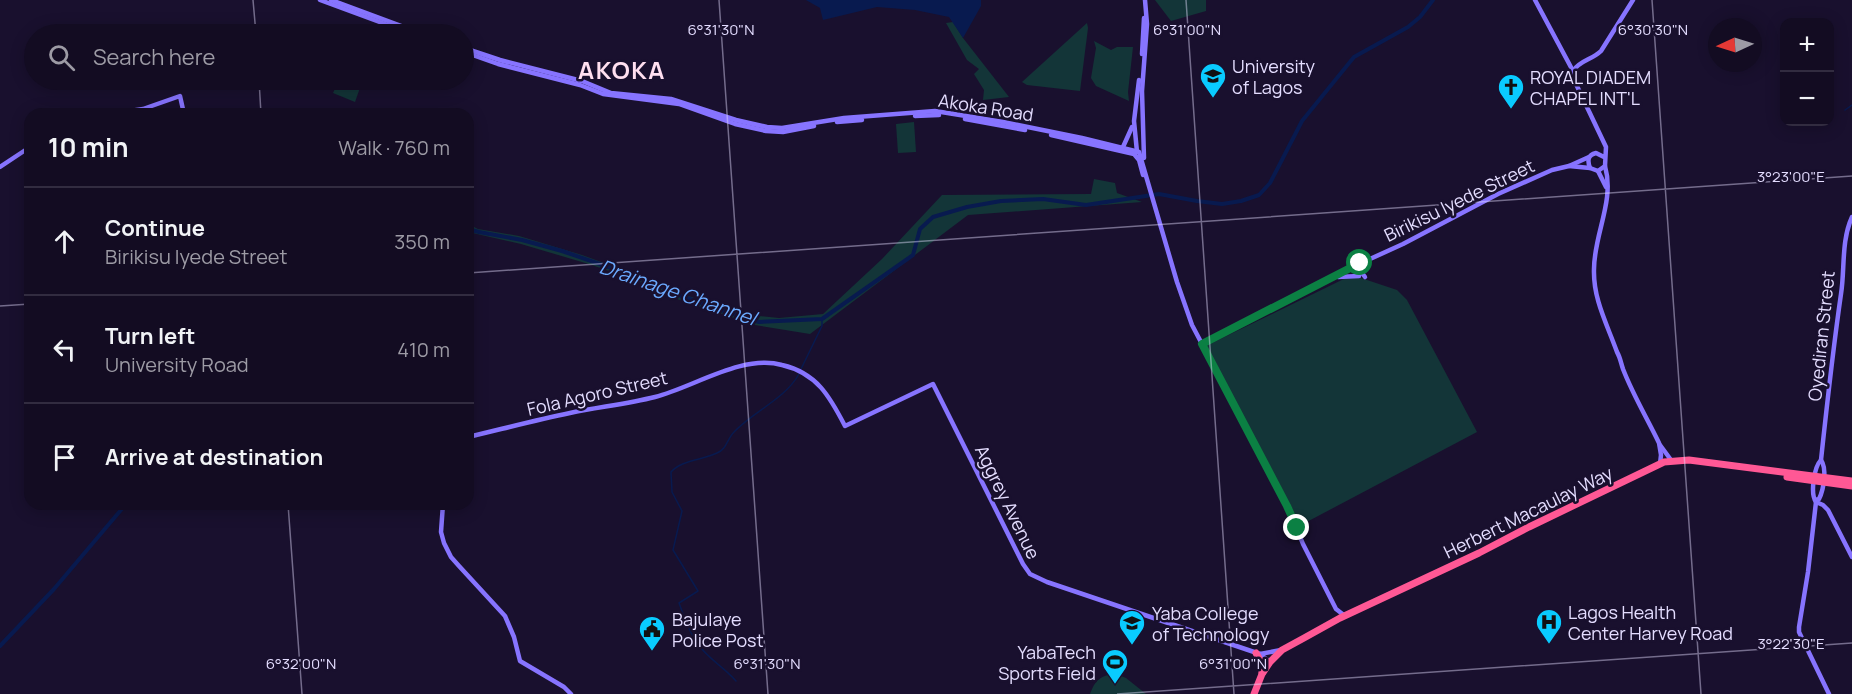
<!DOCTYPE html>
<html lang="en">
<head>
<meta charset="utf-8">
<style>
  :root { --surface:#130c22; --page:#201a2f; --text:#f1f3f6; --muted:#9d9ba5; --line:#322c40 }
  body { margin:0; font-family:Manrope,sans-serif; background:var(--page); color:var(--text) }
  .controls { position:absolute; right:18px; top:18px; display:grid; overflow:hidden; border-radius:12px; box-shadow:0 3px 15px #0003 }
  .controls button { width:54px; height:54px; display:grid; place-items:center; padding:0; border:0; border-bottom:2px solid var(--line); background:var(--surface); color:var(--text); font:30px sans-serif }
  .compass { position:absolute; left:1708px; top:18px; width:54px; height:54px; border-radius:50%; background:var(--surface); box-shadow:0 3px 15px #0003; rotate:266deg }
  .stop { position:absolute; width:18px; height:18px; margin:-14px; border:4px solid #0b8043; border-radius:50%; background:#fff }
  .stop.end { background:#0b8043; border-color:#fff; box-shadow:0 2px 6px #0008 }
  .list { margin:0; padding:0; list-style:none }
  h2 { display:flex; justify-content:space-between; align-items:center; height:78px; margin:0; padding:0 24px; font-size:26px }
  h2 small { font-size:20px; font-weight:400; color:var(--muted) }
  .list li { display:grid; grid-template-columns:39px 1fr auto; gap:18px; align-items:center; box-sizing:border-box; height:108px; padding:0 24px; border-top:2px solid var(--line) }
  .list b { display:block; font-size:22px; white-space:nowrap }
  .list p { margin:0; font-size:20px; white-space:nowrap; color:var(--muted) }
  .list em { font-size:20px; font-style:normal; color:var(--muted) }
  .icon { flex:none; width:33px; height:33px; fill:none; stroke:currentColor; stroke-width:2; stroke-linecap:round; stroke-linejoin:round }
  .map { position:relative; flex:none; width:1852px; height:694px; overflow:hidden }
  .search { position:absolute; background:var(--surface); box-shadow:0 3px 15px #0003; left:24px; top:24px; width:450px; height:66px; display:flex; align-items:center; gap:15px; box-sizing:border-box; padding:0 21px; border-radius:33px; color:var(--muted); font-size:22px }
  .panel { position:absolute; background:var(--surface); box-shadow:0 3px 15px #0003; left:24px; top:108px; width:450px; height:402px; border-radius:18px }
  .map>svg:first-child { display:block }
</style>
</head>
<body>
<div class="map">
<svg width="1852" height="694" viewBox="0 0 1852 694">
  <rect width="100%" height="100%" fill="#19102e"/>
  <g fill="#133538">
    <polygon points="1155,0 1206,0 1206,11 1171,21"/>
    <polygon points="953,22 963,38 1009,97 983,100 984,90 974,74 979,69 967,60 946,23"/>
    <polygon points="1087,23 1088,28 1080,91 1027,85 1022,82"/>
    <polygon points="1094,41 1111,50 1117,47 1133,47 1128,92 1129,101 1096,86 1091,78 1096,48"/>
    <polygon points="339,80 346,80 361,85 355,102 333,93"/>
    <polygon points="914,122 916,152 898,153 896,124"/>
    <polygon points="1094,179 1115,183 1117,193 1142,202 968,215 810,334 755,325 671,297 651,286 592,265 521,244 468,232 468,224 478,229 519,236 582,255 662,284 679,293 749,315 779,318 823,314 882,259 942,195 1091,194"/>
    <polygon points="1352,275 1397,290 1407,300 1477,432 1301,525 1206,346"/>
    <path d="M1116,674L1126,678L1146,694H1090C1095,680 1101,675 1116,674Z"/>
  </g>
  <polygon fill="#081a4f" points="806,0 981,0 981,6 963,38 949,17 915,10 877,7 823,20 820,8"/>
  <g fill="none" stroke-linecap="round" stroke-linejoin="round">
    <g stroke="#081a4f" stroke-width="1.5">
      <polyline points="1845,110 1852,105"/>
      <polyline points="801,369 822,326 822,319"/>
      <path d="M736,681C724,667 707,658 697,643C689,632 684,616 679,603L698,591L673,550L682,511L672,492L671,472C681,460 703,460 717,453C727,449 727,439 734,432C754,411 785,399 799,374"/>
    </g>
    <g stroke="#081a4f" stroke-width="4">
      <polyline points="468,229 479,232 522,240 562,251 655,283 673,293 721,310 759,322 822,319 913,255 920,229 933,217 967,207 1001,201 1043,199 1086,205 1159,194 1197,201 1222,204 1241,201 1259,195 1270,183 1302,121 1354,57 1408,27 1420,17 1433,0"/>
      <polyline points="0,646 54,589 126,504"/>
    </g>
    <g stroke="#8774ff" stroke-width="4.5">
      <polyline points="320,0 412,34"/>
      <polyline points="331,0 423,34"/>
      <path d="M1535,0L1573,71L1576,84L1606,147L1605,166L1598,171L1590,168C1587,160 1588,155 1596,153L1604,157"/>
      <polyline points="464,48 500,60 582,81 611,93 671,99 736,120 767,127 782,128 844,118 935,111 1003,122 1082,138 1139,152 1177,282 1192,325 1287,505 1303,544 1336,609 1345,616"/>
      <polyline points="464,52 498,64 580,85 603,94 679,104 735,124 766,131 783,132 814,126"/>
      <polyline points="1142,54 1144,18"/>
      <path d="M1573,71C1580,60 1592,60 1601,51L1633,0"/>
      <polyline points="110,114 143,109 180,96 184,114"/>
      <polyline points="915,116 939,115"/>
      <polyline points="965,119 1025,130"/>
      <polyline points="837,122 862,120"/>
      <polyline points="1051,135 1134,154 1139,160 1143,175"/>
      <polyline points="1123,147 1132,127"/>
      <polyline points="1137,152 1134,121 1139,80"/>
      <polyline points="1144,158 1142,91 1147,24 1145,0"/>
      <polyline points="1569,166 1590,168"/>
      <path d="M1605,166C1615,201 1594,234 1594,269C1593,299 1607,324 1617,352C1620,357 1621,363 1623,369C1633,395 1647,418 1659,443L1661,455L1660,464"/>
      <polyline points="0,167 30,147"/>
      <polyline points="1598,171 1606,187"/>
      <polyline points="1360,264 1359,269 1365,277"/>
      <polyline points="1338,277 1359,276"/>
      <polyline points="1202,344 1348,269 1403,244 1498,194 1552,170 1569,166 1589,157"/>
      <path d="M468,437C502,429 536,420 570,413C599,407 627,404 655,397C694,387 742,354 782,365C817,373 830,397 845,426L933,384L1023,564L1030,574L1047,582L1260,654L1270,662"/>
      <polyline points="1660,445 1671,460"/>
      <path d="M1816,500L1819,499C1824,489 1827,468 1821,460"/>
      <polyline points="1816,502 1823,505 1828,510 1852,557"/>
      <polyline points="443,504 441,532 444,543 451,557 459,566 505,616 514,637 520,661 564,687 571,694"/>
      <polyline points="1260,654 1281,650"/>
      <path d="M1829,694L1799,632V627L1808,572L1816,502C1810,494 1814,467 1821,460C1827,404 1833,349 1841,294C1845,269 1841,241 1852,217"/>
    </g>
    <g stroke="#ff5895" stroke-width="7">
      <polyline points="1787,477 1852,486"/>
      <polyline points="1256,653 1261,662 1262,673"/>
      <polyline points="1254,694 1262,674 1270,662 1282,650 1304,638 1340,618 1479,553 1529,527 1664,462 1689,460 1852,481"/>
    </g>
  </g>
  <g fill="none" stroke-linecap="round" stroke-linejoin="round">
    <polyline stroke="#0b8043" stroke-width="8" points="1297,528 1287,506 1202,344 1360,263"/>
  </g>
  <path fill="none" stroke="#e4ddff" stroke-width="1.5" stroke-opacity="0.45" d="M253,0L256,34M719,0L768,694M1186,0L1234,694M1652,0L1701,694M259,80L261,114M468,273L1852,176M0,306L30,304M288,504L302,694M1117,694L1852,643"/>
  <defs>
    <g id="university-pin" transform="scale(1.35)"><path d="M0 17L-7.5 6A9.5 9.5 0 1 1 7.5 6Z" fill="#09cbff" stroke="#19102e"/><path d="M0-5L7-2L0 1L-7-2ZM-4 1L0 2.5L4 1V4Q0 6-4 4Z" fill="#111"/></g>
    <g id="church-pin" transform="scale(1.35)"><path d="M0 17L-7.5 6A9.5 9.5 0 1 1 7.5 6Z" fill="#09cbff" stroke="#19102e"/><path d="M-1.2-6h2.4v3.5h3.3v2.4h-3.3V6h-2.4V-.1h-3.3v-2.4h3.3Z" fill="#111"/></g>
    <g id="hospital-pin" transform="scale(1.35)"><path d="M0 17L-7.5 6A9.5 9.5 0 1 1 7.5 6Z" fill="#09cbff" stroke="#19102e"/><path d="M-5-5h3v3.5h4V-5h3V5h-3V1.5h-4V5h-3Z" fill="#111"/></g>
    <g id="civic-pin" transform="scale(1.35)"><path d="M0 17L-7.5 6A9.5 9.5 0 1 1 7.5 6Z" fill="#09cbff" stroke="#19102e"/><path d="M-.6-6.5H3V-4.5H.6V-3L4-1V1h2V6H-6V1h2V-1L-.6-3ZM-1.2 2.5V6h2.4V2.5Z" fill="#111"/></g>
    <g id="stadium-pin" transform="scale(1.35)"><path d="M0 17L-7.5 6A9.5 9.5 0 1 1 7.5 6Z" fill="#09cbff" stroke="#19102e"/><path d="M0-5a6.5 5 0 1 0 0 10a6.5 5 0 1 0 0-10ZM-3.5-1.8h7v3.6h-7Z" fill="#111"/></g>
  </defs>
  <g fill-rule="evenodd">
    <use href="#university-pin" x="1213" y="76"/>
    <use href="#church-pin" x="1511" y="87"/>
    <use href="#hospital-pin" x="1549" y="622"/>
    <use href="#university-pin" x="1132" y="623"/>
    <use href="#civic-pin" x="652" y="629"/>
    <use href="#stadium-pin" x="1115" y="662"/>
  </g>
  <g text-anchor="middle" dominant-baseline="central" stroke-width="5" stroke-linejoin="round" paint-order="stroke">
    <g font-size="18" fill="#e4ddff" stroke="#19102e" text-anchor="start">
      <text x="1232" y="66">University<tspan x="1232" dy="21">of Lagos</tspan></text>
      <text x="1530" y="77">ROYAL DIADEM<tspan x="1530" dy="21">CHAPEL INT'L</tspan></text>
      <text x="1568" y="612">Lagos Health<tspan x="1568" dy="21">Center Harvey Road</tspan></text>
      <text x="1152" y="613">Yaba College<tspan x="1152" dy="21">of Technology</tspan></text>
      <text x="672" y="619">Bajulaye<tspan x="672" dy="21">Police Post</tspan></text>
      <text x="1096" y="652" text-anchor="end">YabaTech<tspan x="1096" dy="21">Sports Field</tspan></text>
    </g>
    <g font-size="18" fill="#e4ddff" stroke="#19102e">
      <text transform="translate(986 107) rotate(9)">Akoka Road</text>
      <text transform="translate(1459 200) rotate(-26)">Birikisu Iyede Street</text>
      <text transform="translate(1821 336) rotate(-84)">Oyediran Street</text>
      <text transform="translate(597 393) rotate(-13)">Fola Agoro Street</text>
      <text transform="translate(1008 502) rotate(64)">Aggrey Avenue</text>
      <text transform="translate(1528 512) rotate(-26)">Herbert Macaulay Way</text>
    </g>
    <g font-size="20" font-style="italic" fill="#6baaff" stroke="#19102e">
      <text transform="translate(678 292) rotate(19)">Drainage Channel</text>
    </g>
    <g font-size="24" font-weight="bold" letter-spacing="1.5" fill="#ffdff0" stroke="#19102e">
      <text x="622" y="69">AKOKA</text>
    </g>
  </g>
  <g font-size="15" text-anchor="middle" fill="#e4ddff" stroke="#19102e" stroke-width="5" stroke-linejoin="round" paint-order="stroke">
    <text x="721" y="35">6°31'30"N</text>
    <text x="1187" y="35">6°31'00"N</text>
    <text x="1653" y="35">6°30'30"N</text>
    <text x="1791" y="182">3°23'00"E</text>
    <text x="1791" y="649">3°22'30"E</text>
    <text x="301" y="669">6°32'00"N</text>
    <text x="767" y="669">6°31'30"N</text>
    <text x="1233" y="669">6°31'00"N</text>
  </g>
</svg>
<div class="controls">
<button>+</button>
<button>−</button>
</div>
<svg class="compass" viewBox="-18 -18 36 36"><path d="M0-13l5 13h-10z" fill="#e53935"/><path d="M0 13l5-13h-10z" fill="#9d9ba5"/></svg>
<div class="stop" style="left:1360px;top:263px"></div>
<div class="stop end" style="left:1297px;top:528px"></div>
<div class="search"><svg class="icon" aria-label="search" viewBox="0 0 24 24"><circle cx="10" cy="10" r="6"/><path d="M15 15l6 6"/></svg>Search here</div>
<section class="panel">
<h2>10 min<small>Walk · 760 m</small></h2>
<ul class="list">
<li><svg class="icon" aria-label="ahead" viewBox="0 0 24 24"><path d="M12 20V5M6 11l6-6 6 6"/></svg><div><b>Continue</b><p>Birikisu Iyede Street</p></div><em>350 m</em></li>
<li><svg class="icon" aria-label="left" viewBox="0 0 24 24"><path d="M17 20v-9H6M10 6l-5 5 5 5"/></svg><div><b>Turn left</b><p>University Road</p></div><em>410 m</em></li>
<li><svg class="icon" aria-label="arrive" viewBox="0 0 24 24"><path d="M6 21V4h12l-3 4 3 4H6"/></svg><div><b>Arrive at destination</b></div></li>
</ul>
</section>
</div>
</body>
</html>
